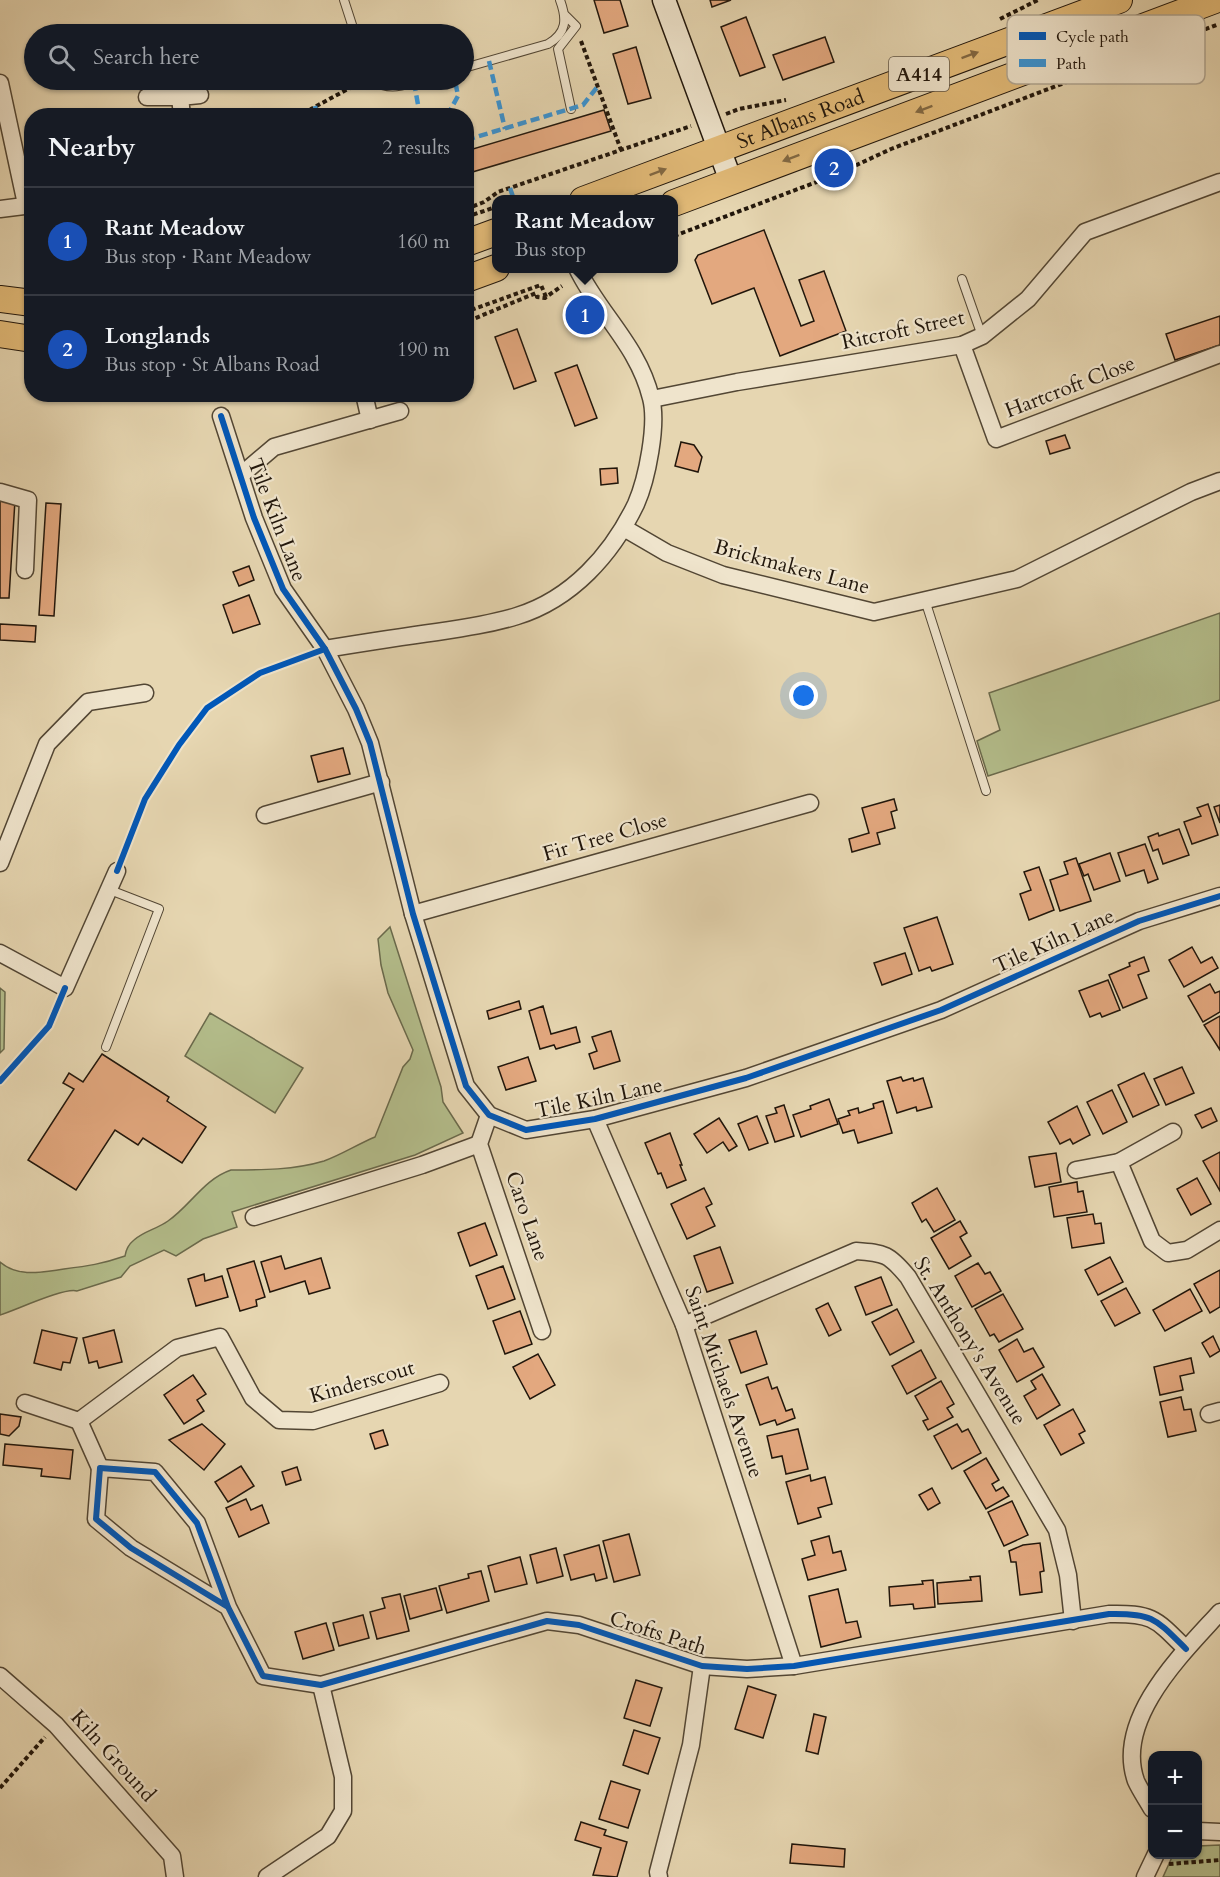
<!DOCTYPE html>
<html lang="en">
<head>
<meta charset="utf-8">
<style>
  :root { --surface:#171b24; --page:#20242c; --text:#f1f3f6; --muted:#9ea1a6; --line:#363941; --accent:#c59692 }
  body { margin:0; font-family:Cardo,serif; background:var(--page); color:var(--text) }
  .controls { position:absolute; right:18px; bottom:18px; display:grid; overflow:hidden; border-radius:12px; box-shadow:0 2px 4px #0004 }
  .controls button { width:54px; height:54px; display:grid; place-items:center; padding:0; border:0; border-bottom:2px solid var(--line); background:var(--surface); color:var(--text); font:30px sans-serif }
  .you { position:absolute; left:804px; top:696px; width:21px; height:21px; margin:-15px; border:4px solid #fff; border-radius:50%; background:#1a73e8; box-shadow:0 0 0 9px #1a73e833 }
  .badge { display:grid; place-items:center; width:39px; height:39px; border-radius:50%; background:var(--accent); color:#fff; font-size:20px; font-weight:700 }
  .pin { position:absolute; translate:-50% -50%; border:3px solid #fff; box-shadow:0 2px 6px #0006 }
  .popup { position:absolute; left:492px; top:195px; width:186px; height:78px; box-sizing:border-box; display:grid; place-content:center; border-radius:12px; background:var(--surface); filter:drop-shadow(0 2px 4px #0005); font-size:20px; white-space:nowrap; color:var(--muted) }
  .popup b { font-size:22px; color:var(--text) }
  .popup::after { content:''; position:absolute; left:50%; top:100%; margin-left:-12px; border:12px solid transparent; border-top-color:var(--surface) }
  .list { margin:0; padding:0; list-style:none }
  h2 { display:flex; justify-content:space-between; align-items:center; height:78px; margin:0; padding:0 24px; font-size:26px }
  h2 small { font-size:20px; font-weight:400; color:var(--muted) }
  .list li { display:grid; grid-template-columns:39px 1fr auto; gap:18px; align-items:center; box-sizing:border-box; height:108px; padding:0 24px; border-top:2px solid var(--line) }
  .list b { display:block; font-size:22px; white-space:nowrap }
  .list p { margin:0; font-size:20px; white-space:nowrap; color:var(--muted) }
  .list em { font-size:20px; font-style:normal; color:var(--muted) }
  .icon { flex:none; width:33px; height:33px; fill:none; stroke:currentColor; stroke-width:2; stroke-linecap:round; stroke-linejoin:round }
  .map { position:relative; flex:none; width:1220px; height:1877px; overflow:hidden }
  .search { position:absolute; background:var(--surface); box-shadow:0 2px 4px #0004; left:24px; top:24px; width:450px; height:66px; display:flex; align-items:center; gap:15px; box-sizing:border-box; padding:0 21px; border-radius:33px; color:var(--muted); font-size:22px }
  .panel { position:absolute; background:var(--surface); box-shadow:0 2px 4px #0004; left:24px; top:108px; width:450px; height:294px; border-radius:24px }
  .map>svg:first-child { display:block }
</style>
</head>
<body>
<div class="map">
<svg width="1220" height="1877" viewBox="0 0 1220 1877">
  <rect width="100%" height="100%" fill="#e6d6b1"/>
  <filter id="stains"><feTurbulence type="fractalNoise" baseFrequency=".00333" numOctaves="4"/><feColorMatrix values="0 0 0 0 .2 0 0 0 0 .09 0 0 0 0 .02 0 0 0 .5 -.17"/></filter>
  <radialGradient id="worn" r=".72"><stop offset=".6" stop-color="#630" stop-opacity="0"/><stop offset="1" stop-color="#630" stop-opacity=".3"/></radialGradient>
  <g fill="#b4be8c" stroke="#6a6a4c" stroke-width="1.5">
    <polygon points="1220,613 1220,700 988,776 977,741 1000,730 989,693"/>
    <path d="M390,927L441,1087L443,1102L463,1133L415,1155L232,1212L237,1227L203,1239L176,1256L164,1250L130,1266L121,1277L77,1291C65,1287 16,1310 0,1315V1262C19,1278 42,1272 64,1269C88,1266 102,1264 125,1256C126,1249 129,1244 134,1240C144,1231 157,1229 168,1221C190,1206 204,1179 231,1170C262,1170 294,1170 324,1161C341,1155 358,1144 375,1137L403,1067L410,1059L413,1050L388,993L381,965L378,939Z"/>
    <polygon points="0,988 5,992 4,1049 0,1053"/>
    <polygon points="210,1013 303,1068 275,1113 185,1056"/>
    <polygon points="1220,1845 1220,1877 1163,1877 1173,1855 1198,1854 1198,1846"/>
  </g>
  <g fill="#e3a87f" stroke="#21160b" stroke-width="1.5">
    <polygon points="594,0 620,0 628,26 604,33"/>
    <polygon points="710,0 731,0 712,7"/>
    <polygon points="746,17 765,67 740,76 721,27"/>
    <polygon points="825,37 834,62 783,80 773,55"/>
    <polygon points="636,47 651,98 628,104 613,54"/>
    <polygon points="604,110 611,131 469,173 466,163 466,151"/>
    <polygon points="764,230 801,326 814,321 799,280 824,271 846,331 780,356 754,288 712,304 695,260 698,255"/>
    <polygon points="1220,316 1220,345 1175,360 1166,334"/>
    <polygon points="517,329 536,381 514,389 495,337"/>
    <polygon points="577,365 597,418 575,426 555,373"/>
    <polygon points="1065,435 1070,448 1050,454 1046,441"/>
    <polygon points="681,442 694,445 702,457 698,472 675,466"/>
    <polygon points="617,468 618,483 601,485 600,469"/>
    <polygon points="0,499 15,500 9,598 0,598"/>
    <polygon points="46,503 61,504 54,616 39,615"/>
    <polygon points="249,566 254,580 239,586 233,572"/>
    <polygon points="249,595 260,624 233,633 223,605"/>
    <polygon points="0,624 36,626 35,642 0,640"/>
    <polygon points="343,748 350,774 318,782 311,756"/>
    <polygon points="894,799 897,810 891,812 895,828 877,833 880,844 852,852 849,839 869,833 862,808"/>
    <polygon points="1208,804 1218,835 1192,844 1184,822 1201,816 1197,808"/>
    <polygon points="1220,805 1220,823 1214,807"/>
    <polygon points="1179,829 1189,855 1163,864 1158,849 1153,851 1148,837 1158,833 1159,836"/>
    <polygon points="1145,844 1158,879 1148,883 1144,870 1126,876 1118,853"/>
    <polygon points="1110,853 1120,881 1094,890 1088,874 1084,876 1079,864"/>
    <polygon points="1076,858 1091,901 1060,911 1050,880 1068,874 1064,862"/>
    <polygon points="1039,867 1054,910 1029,920 1020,894 1031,890 1024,872"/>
    <polygon points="937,917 953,964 932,971 930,967 919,971 904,928"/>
    <polygon points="1192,947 1201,963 1212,957 1218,968 1184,987 1169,960"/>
    <polygon points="905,953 912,974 882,985 874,963"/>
    <polygon points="1144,957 1149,971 1138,975 1147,998 1123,1008 1109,975 1130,966 1129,963"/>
    <polygon points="1108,980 1120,1010 1102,1017 1100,1013 1090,1017 1079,991"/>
    <polygon points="1210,984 1215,993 1220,991 1220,1012 1203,1022 1188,996"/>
    <polygon points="519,1001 521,1009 489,1019 487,1011"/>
    <polygon points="543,1006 551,1034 576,1027 580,1042 556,1049 554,1045 540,1049 529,1011"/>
    <polygon points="1220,1016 1220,1050 1204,1025"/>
    <polygon points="611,1031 620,1061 594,1069 589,1054 597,1051 592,1037"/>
    <polygon points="102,1054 169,1097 167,1101 206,1127 182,1163 143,1138 138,1145 115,1130 76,1190 28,1160 74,1089 63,1083 69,1073 83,1082"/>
    <polygon points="528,1057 536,1081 506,1090 498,1067"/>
    <polygon points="1182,1067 1194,1093 1166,1105 1154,1079"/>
    <polygon points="1144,1073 1159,1105 1133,1117 1118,1085"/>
    <polygon points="901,1077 903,1081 913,1078 914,1081 923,1078 932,1107 917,1111 916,1107 897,1113 887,1081"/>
    <polygon points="1112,1090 1127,1122 1103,1134 1087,1102"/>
    <polygon points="829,1099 838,1124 801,1137 793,1115 811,1109 810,1106"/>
    <polygon points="883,1101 892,1133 858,1143 854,1130 843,1133 838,1119 850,1115 848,1111 858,1108 859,1113 874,1108 873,1104"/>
    <polygon points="784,1105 794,1136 775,1142 766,1116 777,1113 775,1108"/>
    <polygon points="1077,1106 1090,1135 1073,1144 1070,1139 1060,1144 1048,1122"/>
    <polygon points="1211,1108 1217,1121 1202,1128 1195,1115"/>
    <polygon points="757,1116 768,1143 749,1150 738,1124"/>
    <polygon points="719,1118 737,1146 729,1151 723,1142 707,1153 694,1134"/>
    <polygon points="670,1133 682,1165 680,1165 686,1180 667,1188 661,1173 658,1174 645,1143"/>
    <polygon points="1220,1152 1220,1191 1203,1161"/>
    <polygon points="1056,1153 1061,1182 1035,1187 1029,1157"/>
    <polygon points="1197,1178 1211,1204 1191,1215 1177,1189"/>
    <polygon points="1077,1182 1078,1192 1083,1191 1087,1212 1054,1217 1049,1187"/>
    <polygon points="704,1188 712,1204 706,1207 715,1226 687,1239 671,1204"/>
    <polygon points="937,1188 955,1220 934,1232 926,1219 922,1222 912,1203"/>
    <polygon points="1093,1214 1095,1224 1101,1223 1104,1243 1072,1248 1067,1218"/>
    <polygon points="960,1221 967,1233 960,1237 971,1256 949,1269 931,1238"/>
    <polygon points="485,1223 497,1255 470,1266 458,1233"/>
    <polygon points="720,1247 733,1283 707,1292 694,1256"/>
    <polygon points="281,1256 285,1269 321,1258 330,1288 309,1294 305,1281 270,1292 261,1262"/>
    <polygon points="1110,1257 1123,1282 1098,1295 1085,1270"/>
    <polygon points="254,1261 265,1297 256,1300 257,1306 240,1311 227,1269"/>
    <polygon points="978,1263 985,1274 990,1272 1001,1291 972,1307 955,1276"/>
    <polygon points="503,1266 515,1299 488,1309 476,1276"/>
    <polygon points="1220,1270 1220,1307 1210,1313 1194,1284"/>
    <polygon points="204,1274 205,1281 222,1276 228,1297 196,1306 188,1279"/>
    <polygon points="881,1277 892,1305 866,1315 855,1287"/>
    <polygon points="1126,1288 1140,1313 1115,1326 1101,1301"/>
    <polygon points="1190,1289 1202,1311 1165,1331 1153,1310"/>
    <polygon points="1003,1294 1023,1329 999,1342 994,1334 990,1336 975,1309"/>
    <polygon points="828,1303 841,1330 829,1336 816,1309"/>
    <polygon points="897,1309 914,1342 890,1355 872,1322"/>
    <polygon points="520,1311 532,1344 505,1354 493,1321"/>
    <polygon points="42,1330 77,1338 70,1363 63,1362 61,1370 34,1363"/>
    <polygon points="114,1330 122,1362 99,1368 97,1361 89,1363 83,1338"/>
    <polygon points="756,1331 767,1364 741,1373 729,1340"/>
    <polygon points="1213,1336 1220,1351 1210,1357 1202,1343"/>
    <polygon points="1017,1339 1024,1352 1033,1348 1044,1367 1017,1382 999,1350"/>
    <polygon points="921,1350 936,1378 907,1394 892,1366"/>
    <polygon points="538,1354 555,1385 530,1399 513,1367"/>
    <polygon points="1191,1358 1194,1373 1180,1376 1183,1390 1160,1395 1154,1367"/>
    <polygon points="1042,1374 1060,1405 1037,1419 1024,1396 1036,1389 1031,1381"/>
    <polygon points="193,1375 206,1394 197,1400 204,1411 184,1424 164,1395"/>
    <polygon points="768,1377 772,1389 777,1387 786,1411 792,1409 795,1418 777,1425 775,1420 760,1425 746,1385"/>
    <polygon points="941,1381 954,1404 947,1408 953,1417 928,1430 923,1421 928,1419 915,1396"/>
    <polygon points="1181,1397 1184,1410 1191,1409 1196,1431 1168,1437 1160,1402"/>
    <polygon points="1073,1409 1085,1431 1079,1434 1084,1443 1061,1455 1044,1425"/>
    <polygon points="0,1414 21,1417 19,1426 9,1436 0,1434"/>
    <polygon points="202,1424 225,1444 204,1470 169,1440"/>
    <polygon points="957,1424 962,1432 968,1429 981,1453 952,1469 934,1436"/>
    <polygon points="798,1429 808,1469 786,1474 782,1456 772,1458 767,1436"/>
    <polygon points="383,1430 388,1445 375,1449 370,1434"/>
    <polygon points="5,1444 73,1450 70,1479 41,1476 42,1469 3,1465"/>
    <polygon points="986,1458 999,1480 992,1484 996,1491 1003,1487 1009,1496 986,1509 964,1471"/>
    <polygon points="241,1466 254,1486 228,1502 215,1482"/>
    <polygon points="297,1467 301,1480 286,1485 282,1472"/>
    <polygon points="810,1475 811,1481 825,1477 832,1504 818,1508 821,1517 798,1524 786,1482"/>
    <polygon points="932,1488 940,1503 928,1510 919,1495"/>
    <polygon points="246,1499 251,1510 262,1505 269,1523 239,1537 226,1508"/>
    <polygon points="1012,1501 1028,1535 1004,1546 988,1512"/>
    <polygon points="629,1534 640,1575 614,1582 603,1541"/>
    <polygon points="829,1536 833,1553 841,1551 846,1570 808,1580 802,1559 815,1555 811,1541"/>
    <polygon points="1040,1543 1044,1571 1040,1572 1042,1592 1020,1595 1016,1562 1011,1562 1009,1551 1023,1545"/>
    <polygon points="599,1545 607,1578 596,1581 594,1574 571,1580 564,1555"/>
    <polygon points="556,1548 563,1576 537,1583 530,1555"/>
    <polygon points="520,1557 527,1584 495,1592 488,1566"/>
    <polygon points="481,1571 489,1601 447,1613 439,1586 469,1578 468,1574"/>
    <polygon points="980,1576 982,1601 938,1604 937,1583 971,1580 970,1577"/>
    <polygon points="933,1580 935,1607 914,1609 913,1604 890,1606 889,1587 923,1584 922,1581"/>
    <polygon points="436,1588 442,1610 410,1619 404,1596"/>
    <polygon points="838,1589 846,1623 857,1621 861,1637 821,1647 809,1596"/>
    <polygon points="400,1594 409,1631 377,1639 370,1612 385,1608 382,1598"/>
    <polygon points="363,1615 369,1638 339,1646 333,1623"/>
    <polygon points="326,1623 334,1650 303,1659 295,1632"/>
    <polygon points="636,1680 662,1688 650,1726 624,1718"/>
    <polygon points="748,1686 776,1695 763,1738 735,1729"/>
    <polygon points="814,1714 826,1717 818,1754 806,1751"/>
    <polygon points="634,1730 660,1738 648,1774 623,1765"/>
    <polygon points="611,1781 640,1790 628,1828 599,1819"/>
    <polygon points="581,1822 606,1830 604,1835 627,1842 617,1877 593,1875 601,1848 575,1840"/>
    <polygon points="792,1844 845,1849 844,1867 790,1863"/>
  </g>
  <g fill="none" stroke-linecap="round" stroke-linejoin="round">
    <g stroke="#524634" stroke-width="10">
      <g id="lane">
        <polyline points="344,0 355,34"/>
        <polyline points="566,16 576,26 558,49 571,109"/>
        <path d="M464,68L548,44C567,33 567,19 560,0"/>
        <path d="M370,80C391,91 400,86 422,80"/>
        <polyline points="962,279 982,336"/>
        <polyline points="925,600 986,791"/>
        <polyline points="106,1047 159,909 110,890"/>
      </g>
    </g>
    <g stroke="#524634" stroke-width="19">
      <g id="street">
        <polyline points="0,83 26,204"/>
        <polyline points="147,97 180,97"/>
        <polyline points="182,116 180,97 200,95"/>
        <polyline points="0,209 32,205"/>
        <polyline points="962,345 996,439 1220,354"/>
        <polyline points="364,394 370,420"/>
        <polyline points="652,399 737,382 962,345 982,336 1028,299 1085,232 1220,182"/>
        <polyline points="221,416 254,518 283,589 325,649 356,709 370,743 413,914 466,1086 489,1115 526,1130 595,1119 746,1078 941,1010 1139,921 1220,896"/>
        <polyline points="241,475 274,447 400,411"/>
        <polyline points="0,492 28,500 25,570"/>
        <polyline points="624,528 667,553 723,575 874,612 1017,579 1191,492 1220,481"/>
        <path d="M325,649C362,643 400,637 437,632C464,628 491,624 517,616C572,599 612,554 636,504C647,479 658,424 651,398C638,345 599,314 577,268"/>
        <polyline points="265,815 381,782"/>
        <polyline points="0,863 47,744 88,702 145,693"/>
        <polyline points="413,914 810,803"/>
        <polyline points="0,953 65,988 117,871"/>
        <polyline points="489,1115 479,1144 542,1331"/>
        <polyline points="595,1119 684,1325 794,1666"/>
        <polyline points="1173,1132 1119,1162 1152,1241 1168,1253 1187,1250 1220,1230"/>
        <polyline points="1076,1170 1119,1162"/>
        <polyline points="254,1217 422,1165 479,1144"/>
        <path d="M684,1325L856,1251C885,1253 889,1254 908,1277L1057,1530L1068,1575L1073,1621"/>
        <polyline points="25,1403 79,1421"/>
        <polyline points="1209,1414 1220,1411"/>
        <polyline points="100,1468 79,1421 177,1348 220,1337 253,1398 279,1420 313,1421 440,1383"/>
        <path d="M228,1607L131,1548L96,1519L100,1468L155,1472L197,1523L228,1607L263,1676L321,1685L547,1621L579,1625L702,1666L747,1669L794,1666L1109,1614C1153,1613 1156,1619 1186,1649"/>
        <polyline points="0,1676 56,1725 172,1856 175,1877"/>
        <path d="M1152,1809C1147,1800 1140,1790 1136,1781C1114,1719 1183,1653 1220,1612"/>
        <polyline points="1198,1831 1220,1832"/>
        <polyline points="267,1877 328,1836 343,1811 343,1777 321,1685"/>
        <polyline points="659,1877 658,1872 691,1745 702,1666"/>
        <polyline points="1145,1877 1156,1854"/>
      </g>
    </g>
    <g stroke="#21160b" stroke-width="25">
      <polyline id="secondary" points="664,0 731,181"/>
    </g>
    <g stroke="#21160b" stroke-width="28">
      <g id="primary">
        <path id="s1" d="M583,200L1119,0"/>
        <polyline points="674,203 1215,0"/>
        <polyline points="466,243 496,232"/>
        <polyline points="466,279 496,268"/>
        <polyline points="0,299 32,303"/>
        <polyline points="0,334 32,339"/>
      </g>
    </g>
    <g stroke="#21160b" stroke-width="4" stroke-dasharray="4.5 3" stroke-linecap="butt">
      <polyline points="1000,19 1038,0"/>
      <polyline points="581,41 621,150"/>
      <polyline points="726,114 739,109 786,100"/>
      <polyline points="305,116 311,109 359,83"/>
      <polyline points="466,209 484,202 498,192 691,126"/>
      <polyline points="466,217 496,207"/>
      <polyline points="674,236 835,175 891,149 1219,24"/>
      <polyline points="546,297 541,285 468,311 471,320 536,293 537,297 545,298 546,297 562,286"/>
      <polyline points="0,1788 45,1737"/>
      <polyline points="1169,1864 1220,1860"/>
    </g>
    <use href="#lane" stroke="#efe4cc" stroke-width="8"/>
    <use href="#street" stroke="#efe4cc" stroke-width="16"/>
    <use href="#secondary" stroke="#efe4cc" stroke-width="22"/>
    <use href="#primary" stroke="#e3bb78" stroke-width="26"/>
    <g stroke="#3a93d2" stroke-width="4.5" stroke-dasharray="9 4.5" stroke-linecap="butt">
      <polyline points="489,61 505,129"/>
      <polyline points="414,82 420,116"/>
      <polyline points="315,106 317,116"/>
      <polyline points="447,116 458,96 455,80"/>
      <polyline points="466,140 583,105 598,86"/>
      <polyline points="510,188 514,200"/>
      <polyline points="466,204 467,208"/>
    </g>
    <g stroke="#efe4cc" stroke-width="10">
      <g id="cycleway">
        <polyline points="221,416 254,518 283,589 325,649 356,709 370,743 413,914 466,1086 489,1115 526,1130 595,1119 746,1078 941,1010 1139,921 1220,896"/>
        <polyline points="117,871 145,799 179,745 207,708 260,673 325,649"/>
        <polyline points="0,1081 49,1026 65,988"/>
        <path d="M228,1607L131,1548L96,1519L100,1468L155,1472L197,1523L228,1607L263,1676L321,1685L547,1621L579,1625L702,1666L747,1669L794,1666L1109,1614C1153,1613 1156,1619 1186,1649"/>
      </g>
    </g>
    <use href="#cycleway" stroke="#0057b8" stroke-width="6"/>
  </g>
  <defs><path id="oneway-solid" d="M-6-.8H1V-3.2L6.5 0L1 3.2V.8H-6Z" transform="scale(1.5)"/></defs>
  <g fill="#826842">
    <use href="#oneway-solid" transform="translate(970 55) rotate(-20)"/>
    <use href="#oneway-solid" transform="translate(924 109) rotate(159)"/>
    <use href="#oneway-solid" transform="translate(791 158) rotate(159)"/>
    <use href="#oneway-solid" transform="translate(658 172) rotate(-21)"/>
  </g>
  <g text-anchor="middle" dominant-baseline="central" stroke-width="4.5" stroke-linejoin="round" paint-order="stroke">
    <rect fill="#efe4cc" stroke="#5f5445" stroke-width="1.5" x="889" y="57" width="60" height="34" rx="4.5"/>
    <g font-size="20" font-weight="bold" fill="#21160b">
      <text x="919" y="74">A414</text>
    </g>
    <g font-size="21" fill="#21160b" stroke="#efe4cc">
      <text stroke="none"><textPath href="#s1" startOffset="232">St Albans Road</textPath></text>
      <text transform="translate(903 330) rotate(-12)">Ritcroft Street</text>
      <text transform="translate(1070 387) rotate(-21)">Hartcroft Close</text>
      <text transform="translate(277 520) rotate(69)">Tile Kiln Lane</text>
      <text transform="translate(792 567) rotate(15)">Brickmakers Lane</text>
      <text transform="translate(605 837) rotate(-16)">Fir Tree Close</text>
      <text transform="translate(1054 941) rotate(-24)">Tile Kiln Lane</text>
      <text transform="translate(599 1098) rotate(-12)">Tile Kiln Lane</text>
      <text transform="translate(527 1216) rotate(71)">Caro Lane</text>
      <text transform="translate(970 1341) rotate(58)">St. Anthony's Avenue</text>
      <text transform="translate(362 1382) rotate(-16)">Kinderscout</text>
      <text transform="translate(724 1382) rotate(71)">Saint Michaels Avenue</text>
      <text transform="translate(658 1633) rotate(18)">Crofts Path</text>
      <text transform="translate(113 1756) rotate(48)">Kiln Ground</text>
    </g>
  </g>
  <rect x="1007" y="15" width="198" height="69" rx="9" fill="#efe4cc" stroke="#b1a692" stroke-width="1.5"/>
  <rect x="1019" y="32" width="27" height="8" fill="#0057b8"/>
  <rect x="1019" y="59" width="27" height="8" fill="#3a93d2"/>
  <g font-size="16" fill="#21160b">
    <text x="1056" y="42">Cycle path</text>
    <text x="1056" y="69">Path</text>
  </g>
  <rect width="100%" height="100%" filter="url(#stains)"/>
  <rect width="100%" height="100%" fill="url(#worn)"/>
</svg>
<div class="controls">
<button>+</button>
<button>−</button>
</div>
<div class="you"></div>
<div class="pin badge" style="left:585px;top:315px;background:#1a4fb4">1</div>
<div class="popup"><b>Rant Meadow</b>Bus stop</div>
<div class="pin badge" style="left:834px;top:168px;background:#1a4fb4">2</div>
<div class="search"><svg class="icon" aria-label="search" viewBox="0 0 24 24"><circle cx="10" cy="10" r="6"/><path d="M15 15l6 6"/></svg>Search here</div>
<section class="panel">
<h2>Nearby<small>2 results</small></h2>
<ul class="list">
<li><span class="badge" style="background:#1a4fb4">1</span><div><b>Rant Meadow</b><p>Bus stop · Rant Meadow</p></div><em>160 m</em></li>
<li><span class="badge" style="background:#1a4fb4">2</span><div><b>Longlands</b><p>Bus stop · St Albans Road</p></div><em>190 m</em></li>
</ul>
</section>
</div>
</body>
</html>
